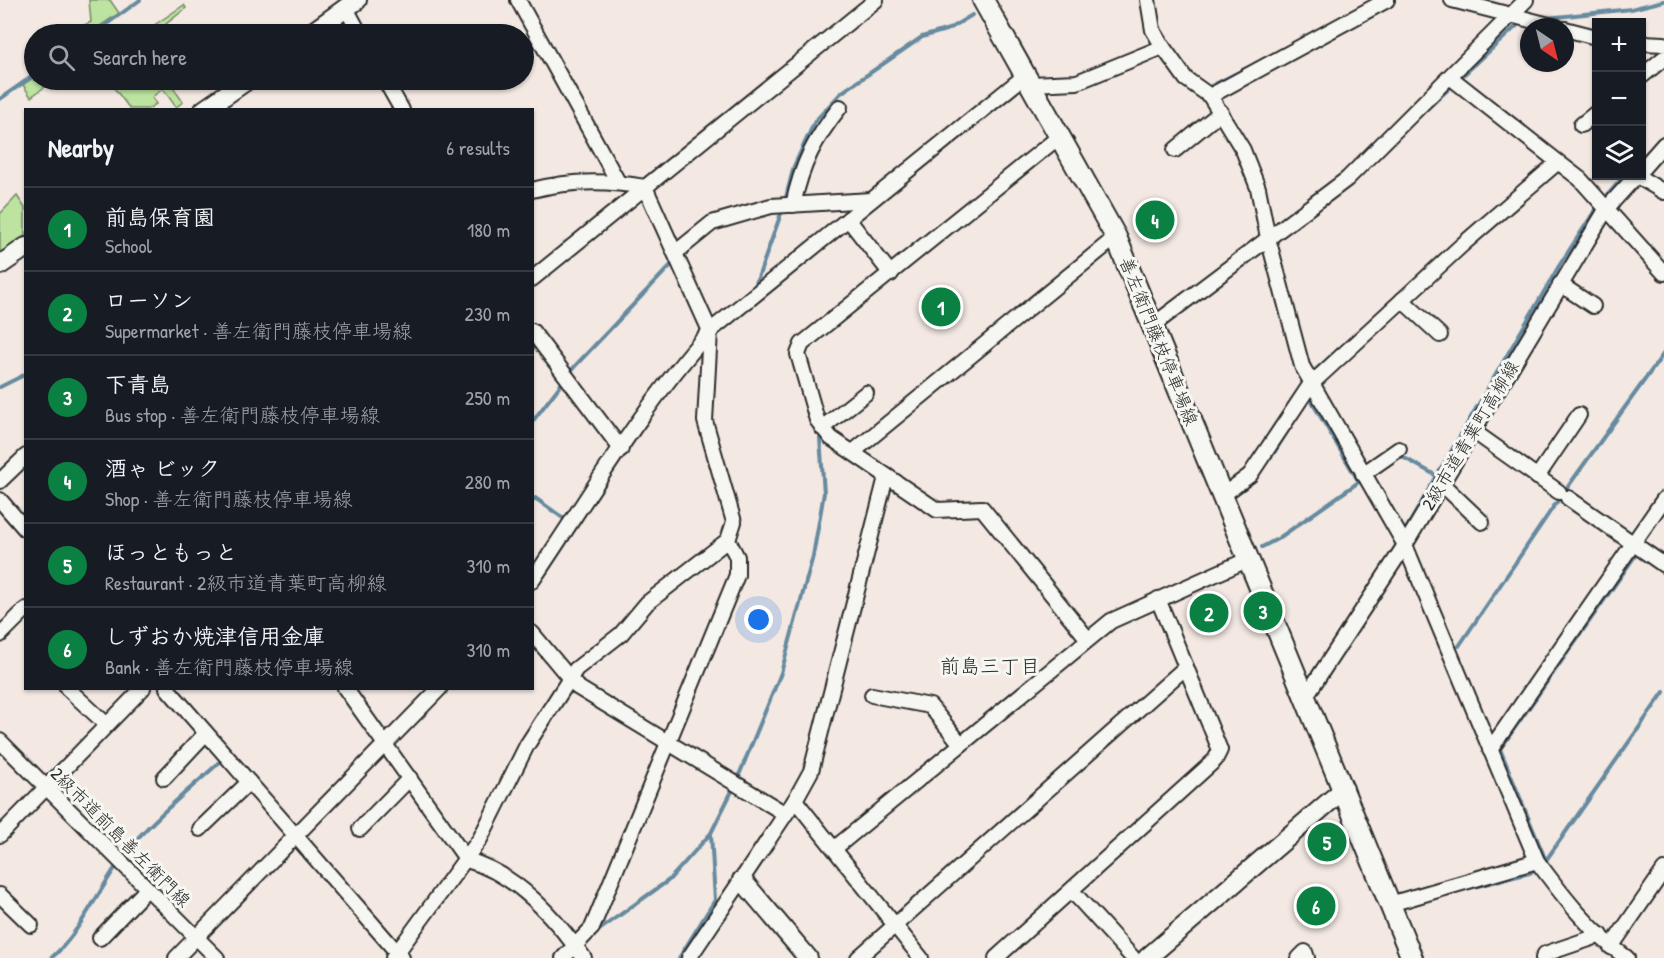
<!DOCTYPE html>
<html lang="en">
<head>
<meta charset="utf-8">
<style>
  :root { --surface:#171b24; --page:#20242c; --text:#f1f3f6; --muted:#9ea1a6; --line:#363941; --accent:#0b8043 }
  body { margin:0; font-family:"Patrick Hand","Klee One",sans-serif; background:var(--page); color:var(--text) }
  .controls { position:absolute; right:18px; top:18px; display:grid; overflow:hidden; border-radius:0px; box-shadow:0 2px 4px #0004 }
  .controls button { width:54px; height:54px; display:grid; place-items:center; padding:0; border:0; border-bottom:2px solid var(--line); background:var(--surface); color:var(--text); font:30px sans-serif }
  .compass { position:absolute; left:1520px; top:18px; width:54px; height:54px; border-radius:50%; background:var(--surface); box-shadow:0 2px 4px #0004; rotate:145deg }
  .you { position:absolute; left:759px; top:620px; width:21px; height:21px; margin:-15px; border:4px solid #fff; border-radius:50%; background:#1a73e8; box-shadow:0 0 0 9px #1a73e833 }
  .badge { display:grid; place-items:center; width:39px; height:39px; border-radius:50%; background:var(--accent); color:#fff; font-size:20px; font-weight:700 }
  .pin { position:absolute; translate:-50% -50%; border:3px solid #fff; box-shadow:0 2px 6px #0006 }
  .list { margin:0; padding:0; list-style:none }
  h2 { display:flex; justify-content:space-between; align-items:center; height:78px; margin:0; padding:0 24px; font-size:26px }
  h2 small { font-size:20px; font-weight:400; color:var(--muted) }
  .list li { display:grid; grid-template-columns:39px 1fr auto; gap:18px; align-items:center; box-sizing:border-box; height:84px; padding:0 24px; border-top:2px solid var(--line) }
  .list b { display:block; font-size:22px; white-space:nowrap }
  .list p { margin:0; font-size:20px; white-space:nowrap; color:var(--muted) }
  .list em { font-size:20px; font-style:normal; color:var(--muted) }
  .icon { flex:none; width:33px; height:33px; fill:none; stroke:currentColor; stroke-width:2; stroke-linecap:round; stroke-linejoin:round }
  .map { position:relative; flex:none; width:1664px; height:958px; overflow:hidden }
  .search { position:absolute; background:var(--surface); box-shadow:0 2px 4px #0004; left:24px; top:24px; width:510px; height:66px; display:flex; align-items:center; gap:15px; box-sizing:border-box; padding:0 21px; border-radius:33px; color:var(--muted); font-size:22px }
  .panel { position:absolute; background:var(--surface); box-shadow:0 2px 4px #0004; left:24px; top:108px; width:510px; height:582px; border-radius:0px }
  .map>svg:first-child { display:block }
</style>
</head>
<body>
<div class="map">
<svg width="1664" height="958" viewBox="0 0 1664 958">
  <rect width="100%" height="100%" fill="#f3e8e2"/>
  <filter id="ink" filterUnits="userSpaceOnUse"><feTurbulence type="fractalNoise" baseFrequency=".0167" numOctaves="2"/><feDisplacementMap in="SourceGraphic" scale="12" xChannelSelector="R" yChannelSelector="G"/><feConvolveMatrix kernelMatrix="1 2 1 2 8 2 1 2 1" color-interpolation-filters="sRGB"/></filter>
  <g filter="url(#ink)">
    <g fill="#bce39f" stroke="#748765" stroke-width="1.5">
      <polygon points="89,0 110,0 119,13 88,34 65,34 91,22"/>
      <polygon points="184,5 186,8 166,24 173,34 146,34 144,32"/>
      <polygon points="34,77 34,80 47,80 50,83 31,97 23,85"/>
      <polygon points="108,80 168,80 183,102 176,107 163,89 152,97 156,104 148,109 130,109"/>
      <polygon points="17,196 25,208 25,236 3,254 0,251 0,214"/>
    </g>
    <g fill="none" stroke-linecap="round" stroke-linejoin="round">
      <g stroke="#668a9f" stroke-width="4">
        <polyline points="1482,0 1506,7"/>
        <polyline points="1547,18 1631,9 1664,1"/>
        <polyline points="93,34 140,0"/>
        <polyline points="1459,79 1522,21"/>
        <polyline points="1211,86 1263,60"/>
        <polyline points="0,99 34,75"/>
        <polyline points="1415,120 1454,84"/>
        <polyline points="1642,158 1653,147"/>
        <polyline points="1603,200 1624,176"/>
        <polyline points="785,201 794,166 815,121 841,93 922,37 949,29 972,15"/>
        <polyline points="754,289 783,208"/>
        <polyline points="1296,366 1303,384"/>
        <polyline points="1312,373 1340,348"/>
        <polyline points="0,387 26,374"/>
        <polyline points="1309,397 1359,482"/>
        <polyline points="532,422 575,366 672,264"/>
        <polyline points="1399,455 1437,476"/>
        <polyline points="1272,456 1292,424"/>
        <polyline points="532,501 535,498 563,518"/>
        <polyline points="1403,534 1559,266 1598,206"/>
        <polyline points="1262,547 1279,538 1363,479"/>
        <polyline points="1386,563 1399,541"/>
        <polyline points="1459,646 1554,506 1664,353"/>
        <polyline points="737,780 781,673 813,556 824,493 820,438"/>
        <polyline points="1546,861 1500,749 1644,543 1664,556"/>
        <polyline points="1544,863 1664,692"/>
        <polyline points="1465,889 1530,873 1538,867"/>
        <polyline points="599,930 669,880 711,833 734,787"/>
        <path d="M51,958C78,937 103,882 126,852C150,821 193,787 223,759"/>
        <polyline points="679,958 715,900 711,834"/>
      </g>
      <g stroke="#2b2b2b" stroke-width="18">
        <g id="minor">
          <polyline points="518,0 618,182"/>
          <path d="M1148,0L1153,30L1163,47L1186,79L1210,96L1243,150L1258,188L1268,238L1302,366L1405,545L1537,861C1562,895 1592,934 1627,958"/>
          <polyline points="1452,0 1557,27"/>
          <polyline points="346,8 360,34"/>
          <polyline points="1565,29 1596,37"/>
          <polyline points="1642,43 1664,44"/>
          <polyline points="1642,76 1664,58"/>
          <polyline points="1450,77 1558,162"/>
          <polyline points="385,80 402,110"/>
          <polyline points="1030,84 1077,82 1163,47"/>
          <polyline points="1210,96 1387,0"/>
          <polyline points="1581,125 1596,113"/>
          <polyline points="1060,136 802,344 798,354 817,420 831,438 937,510 982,508 1087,638"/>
          <polyline points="1175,150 1221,112"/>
          <polyline points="1642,169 1664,144"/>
          <polyline points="1637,176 1664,192"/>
          <path d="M532,190C570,180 607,180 645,187L710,331L705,421L734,522L728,540L737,557V575L592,928L563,958"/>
          <path d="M793,205C802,164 814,140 840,107"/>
          <polyline points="848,219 891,274"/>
          <polyline points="675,253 712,223 771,206 871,200"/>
          <polyline points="532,279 876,0"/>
          <polyline points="1560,284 1593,306"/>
          <polyline points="1402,300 1440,335"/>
          <polyline points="1152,326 1347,179 1526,0"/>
          <polyline points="532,331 621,449"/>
          <polyline points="822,428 866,393"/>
          <polyline points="1473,431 1559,492"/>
          <polyline points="853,452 1116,237"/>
          <polyline points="1363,474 1399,449"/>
          <polyline points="1537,477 1579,415"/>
          <polyline points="0,481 26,456"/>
          <polyline points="1442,484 1482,522"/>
          <polyline points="1223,495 1250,475 1310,385 1462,245 1558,162 1580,179 1664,273"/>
          <polyline points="1568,498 1664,565"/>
          <polyline points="0,500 26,530"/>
          <path d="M532,581C589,497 642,406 710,331L1026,75"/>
          <polyline points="532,633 577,687 784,813"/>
          <polyline points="0,635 26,609"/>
          <polyline points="67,688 107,725"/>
          <polyline points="167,688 402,958"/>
          <path d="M345,688L467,860C517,874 554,917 584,958"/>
          <polyline points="872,695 930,706 960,743"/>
          <polyline points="1306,696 1405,545 1607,208 1636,176"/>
          <polyline points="0,741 217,958"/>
          <polyline points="1490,750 1664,499"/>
          <polyline points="164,778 206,733"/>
          <polyline points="795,800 921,958"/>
          <polyline points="200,829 249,782"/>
          <polyline points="360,829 410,778"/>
          <polyline points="0,835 143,688"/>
          <polyline points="835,848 1111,621 1249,559"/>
          <polyline points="1072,891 1133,958"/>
          <polyline points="0,895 31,925"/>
          <polyline points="1390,904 1537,861"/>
          <polyline points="100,938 147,889"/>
          <polyline points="1611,947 1664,870"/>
          <polyline points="176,958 440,688"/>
          <polyline points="393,958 480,839 527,745 576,669 621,634 647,603 728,540"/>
          <polyline points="689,958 795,800 811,771 886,477"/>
          <polyline points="858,958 1186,667"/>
          <polyline points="996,958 1215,760 1220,750 1158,599"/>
          <polyline points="1299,958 1305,952 1307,958"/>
          <polyline points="1543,958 1545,954 1601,935"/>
        </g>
      </g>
      <g stroke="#2b2b2b" stroke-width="22">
        <g id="tertiary">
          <polyline points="310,34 357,0"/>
          <polyline points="204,110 247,80"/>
          <polyline points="0,265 26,247"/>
          <polyline points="742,880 808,958"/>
          <polyline points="1147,958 1344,789"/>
        </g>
      </g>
      <g stroke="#2b2b2b" stroke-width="24">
        <polyline id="secondary" points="983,0 1116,237 1412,958"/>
      </g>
      <use href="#minor" stroke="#f6f6f2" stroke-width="14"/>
      <use href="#tertiary" stroke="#f6f6f2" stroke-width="18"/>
      <use href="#secondary" stroke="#f6f6f2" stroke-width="20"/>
    </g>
  </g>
  <g text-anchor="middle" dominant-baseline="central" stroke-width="6" stroke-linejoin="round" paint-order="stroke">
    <g font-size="18" fill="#2b2b2b" stroke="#f6f6f2">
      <text transform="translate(1159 341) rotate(68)">善左衛門藤枝停車場線</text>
      <text transform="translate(1470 435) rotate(-59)">2級市道青葉町高柳線</text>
      <text transform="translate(121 837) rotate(45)">2級市道前島善左衛門線</text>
    </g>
    <g font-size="20" fill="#2b2b2b" stroke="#f6f6f2">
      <text x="990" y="665">前島三丁目</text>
    </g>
  </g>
</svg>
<div class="controls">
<button>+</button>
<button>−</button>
<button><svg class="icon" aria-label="layers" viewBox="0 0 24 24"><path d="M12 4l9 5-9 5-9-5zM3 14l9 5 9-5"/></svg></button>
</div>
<svg class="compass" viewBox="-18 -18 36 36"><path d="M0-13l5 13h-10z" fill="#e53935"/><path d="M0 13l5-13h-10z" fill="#9ea1a6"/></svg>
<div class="you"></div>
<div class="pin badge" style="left:941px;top:307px">1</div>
<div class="pin badge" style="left:1209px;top:613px">2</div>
<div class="pin badge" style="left:1263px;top:611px">3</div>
<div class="pin badge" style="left:1155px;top:220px">4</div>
<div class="pin badge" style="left:1327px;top:842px">5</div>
<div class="pin badge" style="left:1316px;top:906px">6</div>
<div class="search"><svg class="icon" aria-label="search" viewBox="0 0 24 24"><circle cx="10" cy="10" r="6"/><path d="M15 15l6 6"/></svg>Search here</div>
<section class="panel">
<h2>Nearby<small>6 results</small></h2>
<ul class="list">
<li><span class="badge">1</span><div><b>前島保育園</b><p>School</p></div><em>180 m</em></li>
<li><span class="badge">2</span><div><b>ローソン</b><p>Supermarket · 善左衛門藤枝停車場線</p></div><em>230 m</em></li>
<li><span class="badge">3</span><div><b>下青島</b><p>Bus stop · 善左衛門藤枝停車場線</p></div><em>250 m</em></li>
<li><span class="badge">4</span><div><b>酒ゃ ビック</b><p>Shop · 善左衛門藤枝停車場線</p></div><em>280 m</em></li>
<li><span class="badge">5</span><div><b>ほっともっと</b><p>Restaurant · 2級市道青葉町高柳線</p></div><em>310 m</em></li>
<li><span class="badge">6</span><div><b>しずおか焼津信用金庫</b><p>Bank · 善左衛門藤枝停車場線</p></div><em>310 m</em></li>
</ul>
</section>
</div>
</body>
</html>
